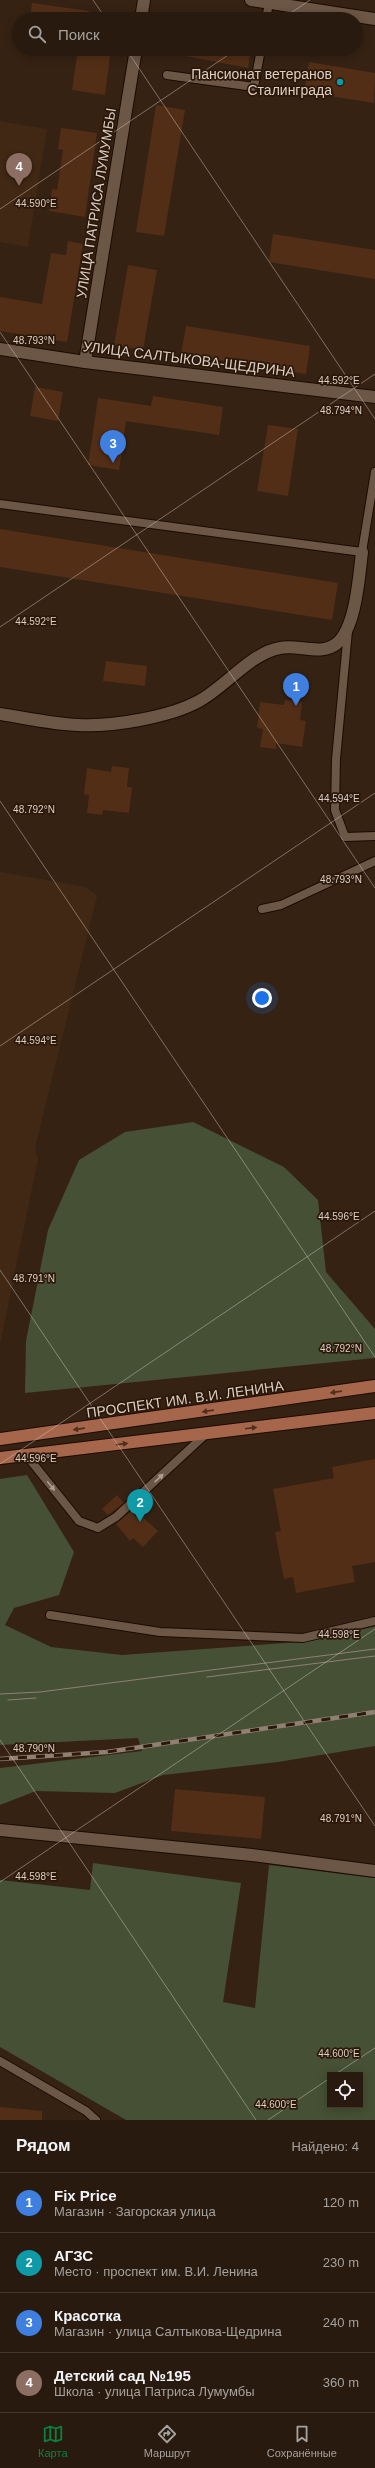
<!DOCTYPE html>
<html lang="ru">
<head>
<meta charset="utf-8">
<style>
  :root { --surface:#281a0e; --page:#34271c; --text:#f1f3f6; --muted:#a5a19e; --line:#44382e; --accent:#0b8043 }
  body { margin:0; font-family:Helvetica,sans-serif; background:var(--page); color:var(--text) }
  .controls { position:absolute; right:12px; bottom:12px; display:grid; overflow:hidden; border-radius:0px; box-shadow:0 2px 10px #0003 }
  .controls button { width:36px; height:36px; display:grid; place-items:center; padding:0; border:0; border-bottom:1px solid var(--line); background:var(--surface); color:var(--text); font:20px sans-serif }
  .you { position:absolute; left:262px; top:998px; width:14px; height:14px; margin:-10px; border:3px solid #fff; border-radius:50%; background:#1a73e8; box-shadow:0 0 0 6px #1a73e833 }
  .badge { display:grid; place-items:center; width:26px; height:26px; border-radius:50%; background:var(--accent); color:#fff; font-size:13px; font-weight:700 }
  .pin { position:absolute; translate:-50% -33px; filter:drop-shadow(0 1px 2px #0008) }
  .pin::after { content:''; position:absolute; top:21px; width:14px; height:12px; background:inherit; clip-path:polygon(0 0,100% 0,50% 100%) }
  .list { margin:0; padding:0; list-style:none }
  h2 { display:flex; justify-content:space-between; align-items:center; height:52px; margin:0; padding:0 16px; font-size:17px }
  h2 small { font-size:13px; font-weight:400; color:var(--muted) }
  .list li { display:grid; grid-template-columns:26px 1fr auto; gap:12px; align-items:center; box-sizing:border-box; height:60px; padding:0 16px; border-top:1px solid var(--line) }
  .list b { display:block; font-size:15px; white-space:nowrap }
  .list p { margin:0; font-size:13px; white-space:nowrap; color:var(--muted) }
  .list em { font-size:13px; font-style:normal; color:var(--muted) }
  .icon { flex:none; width:22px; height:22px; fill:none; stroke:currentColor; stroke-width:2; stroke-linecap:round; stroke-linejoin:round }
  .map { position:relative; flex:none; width:375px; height:2120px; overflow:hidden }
  .search { position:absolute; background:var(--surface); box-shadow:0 2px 10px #0003; left:12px; right:12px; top:12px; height:44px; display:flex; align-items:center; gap:10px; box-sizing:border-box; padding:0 14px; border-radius:22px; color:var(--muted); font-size:15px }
  .sheet { height:292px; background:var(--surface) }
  nav { display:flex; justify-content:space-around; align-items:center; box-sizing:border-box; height:56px; border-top:1px solid var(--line); background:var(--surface); font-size:11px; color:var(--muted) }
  nav a { display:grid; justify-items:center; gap:2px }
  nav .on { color:var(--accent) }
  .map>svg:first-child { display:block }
</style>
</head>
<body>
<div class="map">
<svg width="375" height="2120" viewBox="0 0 375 2120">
  <rect width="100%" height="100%" fill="#352213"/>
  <g fill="#412814">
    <polygon points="0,121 47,129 28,247 0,242"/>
    <polygon points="0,872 85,887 97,896 35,1148 38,1159 0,1345"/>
  </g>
  <g fill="#465034" fill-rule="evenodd">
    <polygon points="193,1122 284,1167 318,1200 326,1272 375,1329 375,1358 25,1393 26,1341 48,1230 79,1160 125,1132"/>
    <polygon points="27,1475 74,1552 59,1595 14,1608 5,1625 51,1647 122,1655 299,1642 375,1625 375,1746 278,1762 163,1775 115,1793 36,1791 0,1805 0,1768 142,1751 138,1738 0,1745 0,1479"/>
    <path d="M93,1863L241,1883L223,2002L255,2008L269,1865L375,1878V2120H126L0,2047V1880L90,1890ZM330,2075H360V2105H330Z"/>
  </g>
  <g fill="#522e17">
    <polygon points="32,3 89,11 89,19 30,19"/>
    <polygon points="78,49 111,49 105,95 72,90"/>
    <polygon points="181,49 251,49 248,68 180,55"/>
    <polygon points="309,62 375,73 374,103 304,92"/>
    <polygon points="156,105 185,110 164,236 136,232"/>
    <polygon points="61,128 97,133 85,217 49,211 52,189 57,190 63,150 58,149"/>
    <polygon points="273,234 375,250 375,279 269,262"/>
    <polygon points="68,241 83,244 67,342 0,331 0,297 42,304 51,253 66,255"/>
    <polygon points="128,265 157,270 143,350 114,345"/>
    <polygon points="186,326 310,346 306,374 181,354"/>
    <polygon points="35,387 63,392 58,421 30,416"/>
    <polygon points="153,396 223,407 219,435 126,421 119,470 88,465 98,398 151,406"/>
    <polygon points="268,425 298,429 288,496 257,491"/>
    <polygon points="0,529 338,583 332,620 0,567"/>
    <polygon points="106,661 147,666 145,686 103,681"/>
    <polygon points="285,700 302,702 300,720 306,721 302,747 276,743 276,749 260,747 263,729 257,728 260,702 284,705"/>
    <polygon points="112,766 129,768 127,787 132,787 129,813 103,810 102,815 87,813 89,795 84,794 87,768 111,772"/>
    <polygon points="375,1459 375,1562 352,1566 355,1582 296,1593 293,1577 284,1579 275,1532 281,1531 273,1489 334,1478 332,1467"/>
    <polygon points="117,1495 124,1503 108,1515 102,1509"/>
    <polygon points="131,1511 136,1517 139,1514 158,1531 143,1547 133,1538 130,1541 116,1524"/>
    <polygon points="175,1789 265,1797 261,1839 171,1831"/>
    <polygon points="0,2107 42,2111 42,2120 0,2120"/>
  </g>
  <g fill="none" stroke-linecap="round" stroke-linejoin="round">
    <g stroke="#1c0b00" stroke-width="10">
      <g id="lane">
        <polyline points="266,19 269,3"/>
        <polyline points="167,75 254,87 261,49"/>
        <polyline points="0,504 362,552 375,472"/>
        <polyline points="348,631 336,759 335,810 345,837 375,836"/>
        <polyline points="262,909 281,905 375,861"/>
        <polyline points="27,1456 79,1521 98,1528 116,1517 207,1433"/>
        <polyline points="50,1615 160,1632 303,1638 375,1621"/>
        <polyline points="0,2061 86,2111 96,2120"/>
      </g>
    </g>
    <g stroke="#1c0b00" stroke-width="14">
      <g id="street">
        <polyline points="251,0 375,19"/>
        <polyline points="141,19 144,0"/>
        <polyline points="0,349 85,362 375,397"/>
        <polyline points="85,362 136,49"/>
        <path d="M0,714C26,718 52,724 78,725C112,727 170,717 199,701C225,687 251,653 280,648C297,644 321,656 336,644C356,629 359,576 362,552"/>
        <polyline points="0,1830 252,1855 375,1871"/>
      </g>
    </g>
    <g stroke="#1c0b00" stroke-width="14">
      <g id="primary">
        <polyline points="0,1439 375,1386"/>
        <polyline points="0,1458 375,1413"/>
      </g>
    </g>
    <use href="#lane" stroke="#6c5645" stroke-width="8"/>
    <use href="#street" stroke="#6c5645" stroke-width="12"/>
    <use href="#primary" stroke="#a6664b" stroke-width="12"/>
    <g stroke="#908074" stroke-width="1">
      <polyline points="207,1677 375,1656"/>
      <polyline points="0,1694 40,1692 375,1649"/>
      <polyline points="8,1700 36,1698"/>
    </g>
    <g stroke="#908074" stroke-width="4.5">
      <polyline id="rail" points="0,1759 107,1752 375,1712"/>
    </g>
    <use href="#rail" stroke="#2b1809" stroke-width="3" stroke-dasharray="9" stroke-linecap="butt"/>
  </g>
  <defs><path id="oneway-solid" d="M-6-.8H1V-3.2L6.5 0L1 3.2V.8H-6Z"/></defs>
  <g fill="#502f1d">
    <use href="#oneway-solid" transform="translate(336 1392) rotate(172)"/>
    <use href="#oneway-solid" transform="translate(208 1411) rotate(172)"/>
    <use href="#oneway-solid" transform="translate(251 1428) rotate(-7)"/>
    <use href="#oneway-solid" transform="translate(79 1429) rotate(172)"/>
    <use href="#oneway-solid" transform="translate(122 1444) rotate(-7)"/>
  </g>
  <g fill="#af9f92">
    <use href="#oneway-solid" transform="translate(159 1478) rotate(-43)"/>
    <use href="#oneway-solid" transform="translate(51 1486) rotate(51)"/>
  </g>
  <path fill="none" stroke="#dccfc6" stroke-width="1" stroke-opacity="0.45" d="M93,0L106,19M282,19L310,0M126,49L375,419M0,209L237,49M0,332L375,888M0,627L375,374M0,801L375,1357M0,1046L375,793M0,1270L375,1826M0,1464L375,1211M0,1740L256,2120M0,1882L375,1629M334,2075L375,2048M268,2120L330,2078"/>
  <circle fill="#0f9aa8" stroke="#2b1809" stroke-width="1.5" cx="340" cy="82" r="4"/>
  <g text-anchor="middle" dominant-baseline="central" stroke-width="3.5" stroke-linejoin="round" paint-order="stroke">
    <g font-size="14" fill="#dccfc6" stroke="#2b1809" text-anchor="end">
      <text x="332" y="74">Пансионат ветеранов<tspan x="332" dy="16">Сталинграда</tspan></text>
    </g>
    <g font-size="14" fill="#dccfc6" stroke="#2b1809">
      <text transform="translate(96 203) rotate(-81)">УЛИЦА ПАТРИСА ЛУМУМБЫ</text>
      <text transform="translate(189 359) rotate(7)">УЛИЦА САЛТЫКОВА-ЩЕДРИНА</text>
      <text transform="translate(185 1399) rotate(-8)">ПРОСПЕКТ ИМ. В.И. ЛЕНИНА</text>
    </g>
  </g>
  <g font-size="10" text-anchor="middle" fill="#dccfc6" stroke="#2b1809" stroke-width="3.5" stroke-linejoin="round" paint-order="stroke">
    <text x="36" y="207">44.590°E</text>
    <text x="34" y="344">48.793°N</text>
    <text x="339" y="384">44.592°E</text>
    <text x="341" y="414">48.794°N</text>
    <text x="36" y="625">44.592°E</text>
    <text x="339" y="802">44.594°E</text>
    <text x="34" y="813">48.792°N</text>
    <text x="341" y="883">48.793°N</text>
    <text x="36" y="1044">44.594°E</text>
    <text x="339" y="1220">44.596°E</text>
    <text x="34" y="1282">48.791°N</text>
    <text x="341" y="1352">48.792°N</text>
    <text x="36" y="1462">44.596°E</text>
    <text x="339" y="1638">44.598°E</text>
    <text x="34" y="1752">48.790°N</text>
    <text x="341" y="1822">48.791°N</text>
    <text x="36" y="1880">44.598°E</text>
    <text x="339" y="2057">44.600°E</text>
    <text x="276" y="2108">44.600°E</text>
  </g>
</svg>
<div class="controls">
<button><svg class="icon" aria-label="locate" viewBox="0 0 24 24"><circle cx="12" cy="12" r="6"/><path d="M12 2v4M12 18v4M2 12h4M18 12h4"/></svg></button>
</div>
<div class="you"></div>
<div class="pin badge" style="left:296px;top:706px;background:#3f7fe0">1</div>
<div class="pin badge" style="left:140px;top:1522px;background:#0f9aa8">2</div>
<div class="pin badge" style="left:113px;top:463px;background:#3f7fe0">3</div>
<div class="pin badge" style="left:19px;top:186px;background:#8d6e63">4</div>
<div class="search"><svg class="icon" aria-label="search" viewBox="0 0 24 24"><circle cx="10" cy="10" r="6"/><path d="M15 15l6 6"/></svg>Поиск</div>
</div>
<section class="sheet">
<h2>Рядом<small>Найдено: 4</small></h2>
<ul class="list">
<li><span class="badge" style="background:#3f7fe0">1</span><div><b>Fix Price</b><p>Магазин · Загорская улица</p></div><em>120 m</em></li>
<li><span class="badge" style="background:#0f9aa8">2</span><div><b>АГЗС</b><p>Место · проспект им. В.И. Ленина</p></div><em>230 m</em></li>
<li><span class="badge" style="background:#3f7fe0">3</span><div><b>Красотка</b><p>Магазин · улица Салтыкова-Щедрина</p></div><em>240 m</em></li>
<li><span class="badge" style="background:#8d6e63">4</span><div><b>Детский сад №195</b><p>Школа · улица Патриса Лумумбы</p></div><em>360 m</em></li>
</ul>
</section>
<nav>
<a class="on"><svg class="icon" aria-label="map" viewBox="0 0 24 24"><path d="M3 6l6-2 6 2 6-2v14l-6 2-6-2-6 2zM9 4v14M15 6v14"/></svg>Карта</a>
<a><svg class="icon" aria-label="directions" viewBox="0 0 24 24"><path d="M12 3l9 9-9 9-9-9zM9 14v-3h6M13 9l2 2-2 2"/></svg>Маршрут</a>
<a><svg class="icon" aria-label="saved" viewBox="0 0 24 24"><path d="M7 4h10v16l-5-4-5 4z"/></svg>Сохранённые</a>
</nav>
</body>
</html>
